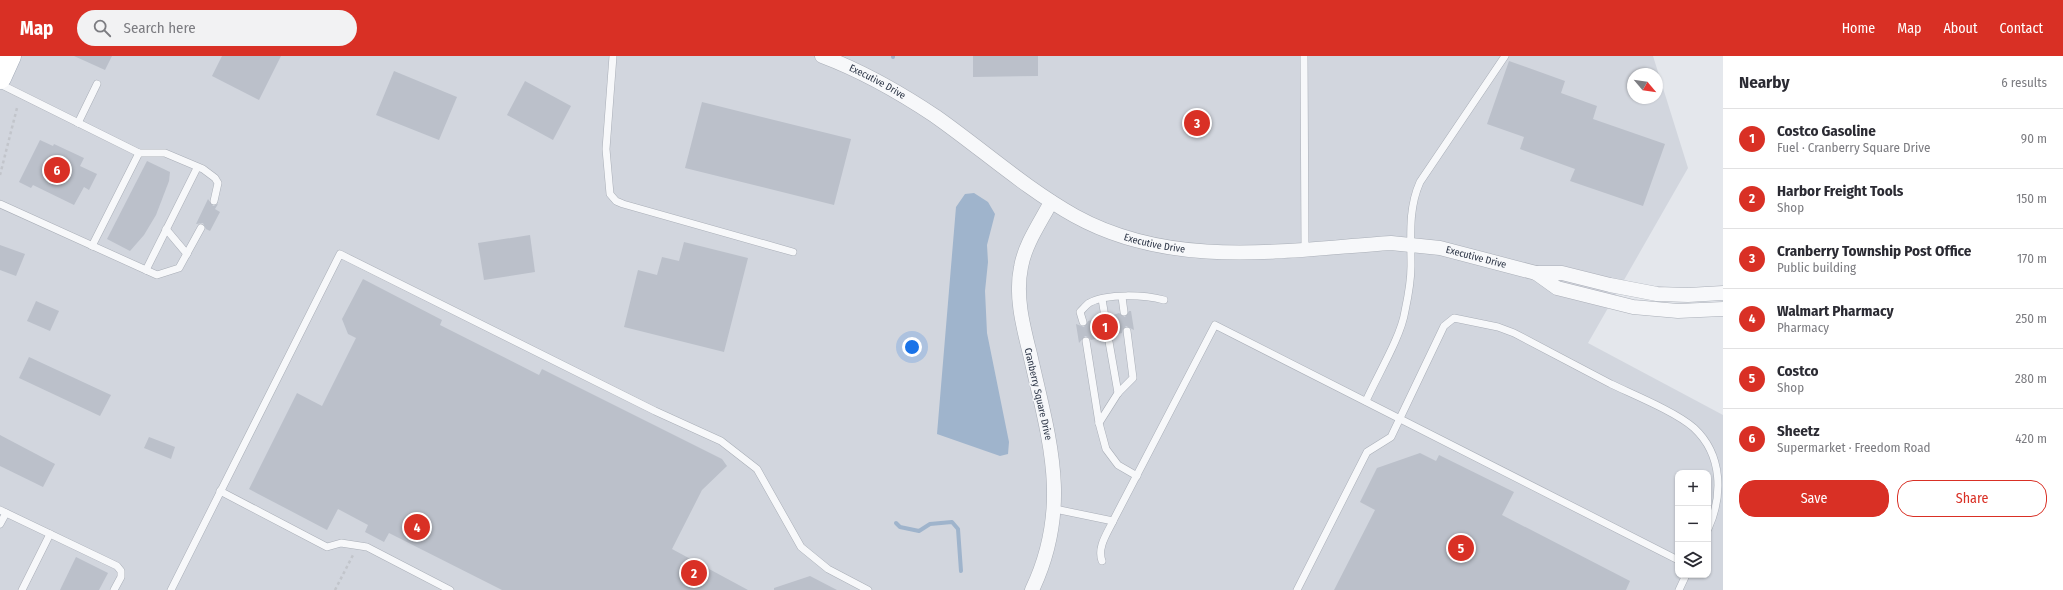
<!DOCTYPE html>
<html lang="en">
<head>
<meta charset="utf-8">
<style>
  :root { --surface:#fff; --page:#f2f2f3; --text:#2b2b33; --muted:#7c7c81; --line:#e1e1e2; --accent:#d93025 }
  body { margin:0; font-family:"Fira Sans Condensed",sans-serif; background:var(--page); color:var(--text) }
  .controls { position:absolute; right:12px; bottom:12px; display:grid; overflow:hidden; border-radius:8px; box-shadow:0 1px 3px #0004 }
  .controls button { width:36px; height:36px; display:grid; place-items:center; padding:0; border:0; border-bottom:1px solid var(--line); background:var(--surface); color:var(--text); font:20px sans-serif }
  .compass { position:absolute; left:1627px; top:12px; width:36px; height:36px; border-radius:50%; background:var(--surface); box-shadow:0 1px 3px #0004; rotate:119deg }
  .you { position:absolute; left:912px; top:291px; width:14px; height:14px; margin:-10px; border:3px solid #fff; border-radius:50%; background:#1a73e8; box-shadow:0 0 0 6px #1a73e833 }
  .badge { display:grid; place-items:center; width:26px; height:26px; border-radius:50%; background:var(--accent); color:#fff; font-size:13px; font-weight:700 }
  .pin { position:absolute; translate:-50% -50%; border:2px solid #fff; box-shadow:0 1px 4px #0006 }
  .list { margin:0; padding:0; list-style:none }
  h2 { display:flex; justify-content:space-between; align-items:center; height:52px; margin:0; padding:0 16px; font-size:17px }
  h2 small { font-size:13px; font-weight:400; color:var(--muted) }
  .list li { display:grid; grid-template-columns:26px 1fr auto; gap:12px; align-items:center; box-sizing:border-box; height:60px; padding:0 16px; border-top:1px solid var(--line) }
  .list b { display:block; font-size:15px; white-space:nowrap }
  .list p { margin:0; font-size:13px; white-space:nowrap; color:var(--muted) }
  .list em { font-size:13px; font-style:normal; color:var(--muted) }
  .actions { display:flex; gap:8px; padding:12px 16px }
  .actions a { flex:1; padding:9px 0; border:1px solid var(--accent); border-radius:16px; text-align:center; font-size:14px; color:var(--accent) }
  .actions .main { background:var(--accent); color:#fff }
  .icon { flex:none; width:22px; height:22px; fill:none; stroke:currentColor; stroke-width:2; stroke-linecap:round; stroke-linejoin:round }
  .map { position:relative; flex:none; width:1723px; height:534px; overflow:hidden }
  header { display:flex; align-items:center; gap:24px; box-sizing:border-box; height:56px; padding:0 20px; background:var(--accent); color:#fff }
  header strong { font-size:19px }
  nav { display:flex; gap:22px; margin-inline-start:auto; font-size:14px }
  .search { width:280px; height:36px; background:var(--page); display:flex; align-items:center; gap:10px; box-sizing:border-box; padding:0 14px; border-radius:22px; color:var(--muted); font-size:15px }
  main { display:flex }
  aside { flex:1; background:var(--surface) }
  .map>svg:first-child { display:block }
</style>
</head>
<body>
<header>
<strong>Map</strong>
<div class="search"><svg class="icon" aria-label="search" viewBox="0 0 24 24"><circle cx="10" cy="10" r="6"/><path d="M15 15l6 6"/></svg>Search here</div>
<nav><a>Home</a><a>Map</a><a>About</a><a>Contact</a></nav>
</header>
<main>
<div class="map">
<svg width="1723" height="534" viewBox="0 0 1723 534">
  <rect width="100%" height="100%" fill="#e4e7ec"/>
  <path fill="#d2d6de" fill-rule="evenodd" d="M0,0H1653L1688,112L1588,287L1723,359V534H0ZM1633,18H1657V42H1633ZM1678,417H1708V519H1678Z"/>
  <polygon fill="#9fb4cc" points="974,137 988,146 995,158 987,189 988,206 985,235 987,277 1009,386 1008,398 1000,400 937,378 956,151 965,138"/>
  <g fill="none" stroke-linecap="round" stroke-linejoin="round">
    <g stroke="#9fb4cc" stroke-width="4">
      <polyline points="893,1 893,0"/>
      <polyline points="896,467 900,471 919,475 930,468 952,466 958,473 961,515"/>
    </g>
  </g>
  <g fill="#bbc0ca">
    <polygon points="74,0 112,0 105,14"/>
    <polygon points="222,0 281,0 259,44 212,20"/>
    <polygon points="973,0 1038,0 1038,20 973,21"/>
    <polygon points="1509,5 1565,25 1561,37 1597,50 1593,63 1665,88 1643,150 1570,125 1575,113 1520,93 1524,81 1487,68"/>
    <polygon points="394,15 457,41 439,84 376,59"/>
    <polygon points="525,25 571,50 553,84 507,59"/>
    <polygon points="702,46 851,83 834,149 685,112"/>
    <polygon points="40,84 53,90 54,88 84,102 80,110 97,118 89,134 84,131 74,149 33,129 31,132 19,126"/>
    <polygon points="147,105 170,116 169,125 156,159 144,179 130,195 107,183"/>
    <polygon points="208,143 213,150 218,148 215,153 220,156 210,175 206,173 203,167 196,168"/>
    <polygon points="530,179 535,216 484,224 478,187"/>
    <polygon points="684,186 748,202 724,296 624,271 638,214 657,219 662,201 679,205"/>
    <polygon points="0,189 25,198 16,220 0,214"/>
    <polygon points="363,223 442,264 440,269 539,319 542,313 722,403 727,410 702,434 672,493 748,534 502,534 389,477 384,486 365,476 368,469 338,453 327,474 249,433 297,337 322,350 356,282 348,278 342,263"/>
    <polygon points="36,245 59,255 50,275 27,265"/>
    <polygon points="1129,255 1131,255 1134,274 1126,270 1123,273 1122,277 1113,279 1107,275 1103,281 1091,284 1088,281 1085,280 1079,287 1076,268 1084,271 1088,265 1100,262 1103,266 1106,266 1110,260 1119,257 1125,261"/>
    <polygon points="29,301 111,339 100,360 19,322"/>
    <polygon points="0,379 55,408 43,431 0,410"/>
    <polygon points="149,381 175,391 171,403 144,392"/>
    <polygon points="1420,397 1436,405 1439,399 1514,436 1502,459 1630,525 1626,534 1334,534 1375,454 1360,446 1377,412"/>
    <polygon points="76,501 108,517 99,534 60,534"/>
    <polygon points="810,520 837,534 774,534 774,532"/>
  </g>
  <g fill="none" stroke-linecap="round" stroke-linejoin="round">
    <g stroke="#a9aeb7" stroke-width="8">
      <g id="lane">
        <polyline points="613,0 606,93 610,138 616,145 623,148 793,196"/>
        <polyline points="1304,0 1305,194"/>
        <polyline points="0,28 139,97 165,97 203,113 215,122 218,127 214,145"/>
        <polyline points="78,67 97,28"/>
        <polyline points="0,148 157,219 179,212 201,172"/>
        <polyline points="166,173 187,198"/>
        <polyline points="92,190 139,97"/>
        <polyline points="146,214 197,112"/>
        <polyline points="1122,241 1124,256"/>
        <polyline points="1102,243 1105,261"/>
        <path d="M1083,266L1080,256C1083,253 1086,249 1089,247C1107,237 1145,239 1164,244"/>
        <polyline points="1108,280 1118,337"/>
        <polyline points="1086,285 1099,367 1106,393 1118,409 1137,420"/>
        <path d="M1366,345C1377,320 1401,281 1405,255C1408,241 1411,225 1411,210C1411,180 1408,153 1420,126L1505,0"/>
        <polyline points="1099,367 1118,337 1133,322 1127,275"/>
        <polyline points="220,435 327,491 341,487 367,491 450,534"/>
        <polyline points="1055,453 1113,465"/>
        <polyline points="0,454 117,510 121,515 121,521 114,534"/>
        <polyline points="0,468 6,457"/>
        <path d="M1102,505C1097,491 1107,478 1113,465L1215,269L1678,504"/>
        <polyline points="22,534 50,478"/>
        <polyline points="171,534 340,198 655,355 721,385 757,413 801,491 828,513 868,534"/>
        <path d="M1297,534L1367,396L1391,381L1444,270L1454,262L1498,271L1514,277C1546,294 1579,311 1611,328C1634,339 1676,356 1694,372C1723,399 1723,440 1708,473"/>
        <polyline points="1679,534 1686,519"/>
      </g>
    </g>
    <g stroke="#a9aeb7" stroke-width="15">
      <g id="street">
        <path id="s1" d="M822,0C862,15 899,36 935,60C982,93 1025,132 1075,160C1173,214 1285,194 1391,187L1440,192L1536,217H1562L1610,229L1657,238L1688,239L1723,237"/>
        <polyline points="1536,217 1557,232 1633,251 1678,255 1723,253"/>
        <path d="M1032,534C1072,450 1049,383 1030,298C1023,270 1015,240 1021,211C1025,188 1040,167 1051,146"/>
      </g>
    </g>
    <g stroke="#a3abb8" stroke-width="23">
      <polyline id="primary" points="0,22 10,0"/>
    </g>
    <g stroke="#c2c5cb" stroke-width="2.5" stroke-dasharray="3 3" stroke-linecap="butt">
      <polyline points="0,119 17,52"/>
      <polyline points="335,534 353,499"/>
    </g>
    <use href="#lane" stroke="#f7f8fa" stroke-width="7"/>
    <use href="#street" stroke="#f7f8fa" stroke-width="14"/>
    <use href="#primary" stroke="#fff" stroke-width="22"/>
  </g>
  <g text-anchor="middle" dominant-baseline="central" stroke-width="3" stroke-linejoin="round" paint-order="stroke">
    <g font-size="10" fill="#2b3445" stroke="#f4f6f9">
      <text stroke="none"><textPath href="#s1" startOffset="61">Executive Drive</textPath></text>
      <text stroke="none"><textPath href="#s1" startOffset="385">Executive Drive</textPath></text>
      <text stroke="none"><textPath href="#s1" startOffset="709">Executive Drive</textPath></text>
      <text transform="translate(1038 338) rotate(77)">Cranberry Square Drive</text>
    </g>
  </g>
</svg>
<div class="controls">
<button>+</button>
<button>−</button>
<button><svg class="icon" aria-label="layers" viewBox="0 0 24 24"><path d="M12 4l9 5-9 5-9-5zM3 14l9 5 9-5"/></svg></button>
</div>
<svg class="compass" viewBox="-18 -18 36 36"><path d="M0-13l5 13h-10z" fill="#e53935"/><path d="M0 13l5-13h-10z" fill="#7c7c81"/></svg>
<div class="you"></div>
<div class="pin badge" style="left:1105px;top:271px">1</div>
<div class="pin badge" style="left:694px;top:517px">2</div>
<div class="pin badge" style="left:1197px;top:67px">3</div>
<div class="pin badge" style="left:417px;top:471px">4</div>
<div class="pin badge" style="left:1461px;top:492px">5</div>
<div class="pin badge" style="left:57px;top:114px">6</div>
</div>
<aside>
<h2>Nearby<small>6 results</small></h2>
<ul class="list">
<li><span class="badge">1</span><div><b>Costco Gasoline</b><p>Fuel · Cranberry Square Drive</p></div><em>90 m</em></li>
<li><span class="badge">2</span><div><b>Harbor Freight Tools</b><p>Shop</p></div><em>150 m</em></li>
<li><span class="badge">3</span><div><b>Cranberry Township Post Office</b><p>Public building</p></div><em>170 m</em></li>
<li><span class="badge">4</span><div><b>Walmart Pharmacy</b><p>Pharmacy</p></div><em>250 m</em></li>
<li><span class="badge">5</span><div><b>Costco</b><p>Shop</p></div><em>280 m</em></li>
<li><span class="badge">6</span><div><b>Sheetz</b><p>Supermarket · Freedom Road</p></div><em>420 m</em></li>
</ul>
<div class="actions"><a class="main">Save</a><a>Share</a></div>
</aside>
</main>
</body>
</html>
